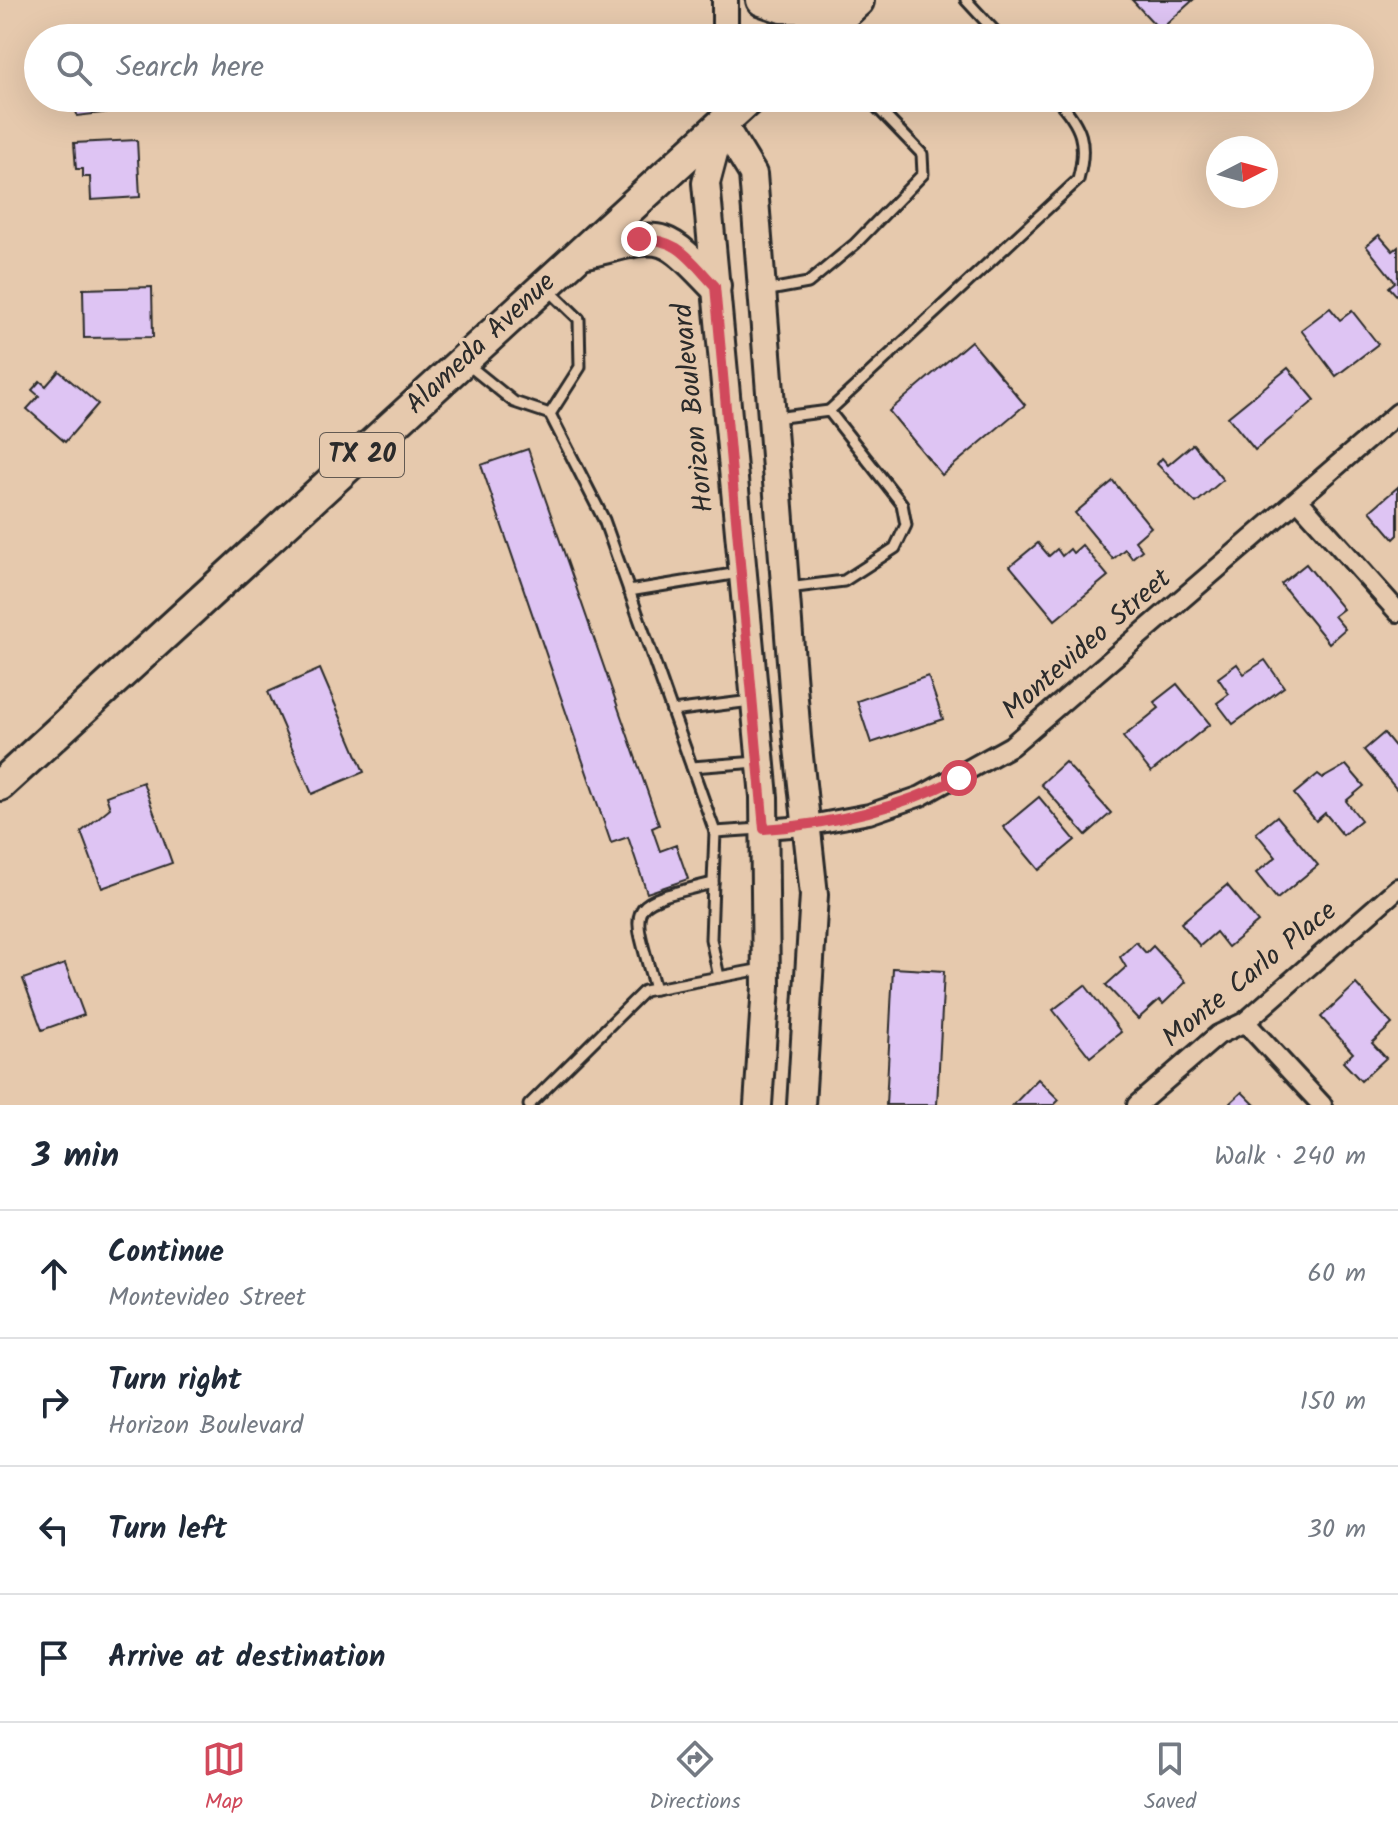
<!DOCTYPE html>
<html lang="en">
<head>
<meta charset="utf-8">
<style>
  :root { --surface:#fff; --page:#f2f2f3; --text:#1f2937; --muted:#747a83; --line:#e0e1e3; --accent:#d1495b }
  body { margin:0; font-family:Kalam,sans-serif; background:var(--page); color:var(--text) }
  .compass { position:absolute; left:1206px; top:136px; width:72px; height:72px; border-radius:50%; background:var(--surface); box-shadow:0 8px 32px #0002; rotate:84deg }
  .stop { position:absolute; width:24px; height:24px; margin:-18px; border:6px solid #d1495b; border-radius:50%; background:#fff }
  .stop.end { background:#d1495b; border-color:#fff; box-shadow:0 2px 8px #0008 }
  .list { margin:0; padding:0; list-style:none }
  h2 { display:flex; justify-content:space-between; align-items:center; height:104px; margin:0; padding:0 32px; font-size:34px }
  h2 small { font-size:26px; font-weight:400; color:var(--muted) }
  .list li { display:grid; grid-template-columns:52px 1fr auto; gap:24px; align-items:center; box-sizing:border-box; height:128px; padding:0 32px; border-top:2px solid var(--line) }
  .list b { display:block; font-size:30px; white-space:nowrap }
  .list p { margin:0; font-size:26px; white-space:nowrap; color:var(--muted) }
  .list em { font-size:26px; font-style:normal; color:var(--muted) }
  .icon { flex:none; width:44px; height:44px; fill:none; stroke:currentColor; stroke-width:2; stroke-linecap:round; stroke-linejoin:round }
  .map { position:relative; flex:none; width:1398px; height:1105px; overflow:hidden }
  .search { position:absolute; background:var(--surface); box-shadow:0 8px 32px #0002; left:24px; right:24px; top:24px; height:88px; display:flex; align-items:center; gap:20px; box-sizing:border-box; padding:0 28px; border-radius:44px; color:var(--muted); font-size:30px }
  .sheet { height:616px; background:var(--surface) }
  nav { display:flex; justify-content:space-around; align-items:center; box-sizing:border-box; height:112px; border-top:2px solid var(--line); background:var(--surface); font-size:22px; color:var(--muted) }
  nav a { display:grid; justify-items:center; gap:4px }
  nav .on { color:var(--accent) }
  .map>svg:first-child { display:block }
</style>
</head>
<body>
<div class="map">
<svg width="1398" height="1105" viewBox="0 0 1398 1105">
  <rect width="100%" height="100%" fill="#e6c9ad"/>
  <filter id="ink" filterUnits="userSpaceOnUse"><feTurbulence type="fractalNoise" baseFrequency=".0125" numOctaves="2"/><feDisplacementMap in="SourceGraphic" scale="16" xChannelSelector="R" yChannelSelector="G"/><feConvolveMatrix kernelMatrix="1 2 1 2 8 2 1 2 1" color-interpolation-filters="sRGB"/></filter>
  <g filter="url(#ink)">
    <g fill="#dec4f3" stroke="#2b2b2b" stroke-width="2">
      <polygon points="1132,0 1193,0 1160,30"/>
      <polygon points="74,98 117,98 118,111 77,116"/>
      <polygon points="137,140 140,197 91,200 90,177 83,177 83,169 76,169 74,143"/>
      <polygon points="1379,235 1393,251 1398,247 1398,297 1389,287 1395,282 1366,246"/>
      <polygon points="152,287 153,337 84,338 83,289"/>
      <polygon points="1330,308 1340,320 1352,311 1378,344 1336,376 1301,330"/>
      <polygon points="971,341 1025,405 942,475 889,411"/>
      <polygon points="1288,368 1315,400 1255,450 1228,417"/>
      <polygon points="59,371 98,404 65,442 27,409 39,396 32,390 40,381 46,386"/>
      <polygon points="1193,444 1223,480 1196,503 1157,464 1162,458 1168,465"/>
      <polygon points="528,449 659,825 652,828 660,851 676,845 688,879 647,893 628,837 611,843 481,465"/>
      <polygon points="1113,481 1151,527 1135,541 1142,550 1132,558 1125,549 1113,559 1075,513"/>
      <polygon points="1398,487 1398,535 1394,539 1370,511"/>
      <polygon points="1038,543 1049,556 1057,549 1062,556 1070,549 1073,553 1082,545 1108,576 1055,620 1010,566"/>
      <polygon points="1306,564 1343,609 1334,616 1345,629 1329,643 1281,584"/>
      <polygon points="1265,660 1284,687 1233,724 1217,703 1229,694 1218,678 1237,664 1244,674"/>
      <polygon points="320,669 364,772 312,794 268,692"/>
      <polygon points="928,676 943,719 871,743 857,701"/>
      <polygon points="1177,684 1210,724 1151,772 1123,737 1159,708 1154,702"/>
      <polygon points="1384,733 1398,750 1398,791 1364,750"/>
      <polygon points="1065,762 1111,813 1086,835 1041,784"/>
      <polygon points="1346,765 1364,786 1346,801 1361,820 1343,835 1325,813 1316,821 1294,794 1318,774 1323,778"/>
      <polygon points="143,782 172,863 102,888 81,832 110,808 106,796"/>
      <polygon points="1039,797 1075,840 1039,870 1003,827"/>
      <polygon points="1277,816 1318,865 1277,899 1256,873 1276,857 1256,833"/>
      <polygon points="1227,885 1258,922 1228,947 1216,932 1200,946 1181,923"/>
      <polygon points="1136,942 1146,953 1153,946 1186,982 1163,1004 1159,1000 1138,1019 1106,985 1126,967 1120,957"/>
      <polygon points="65,964 84,1015 42,1030 23,979"/>
      <polygon points="893,968 944,971 937,1105 886,1105"/>
      <polygon points="1356,984 1392,1024 1372,1043 1386,1058 1361,1081 1343,1062 1353,1053 1321,1017"/>
      <polygon points="1085,985 1121,1032 1090,1057 1053,1010"/>
      <polygon points="1038,1079 1059,1100 1054,1105 1013,1105"/>
      <polygon points="1242,1092 1255,1105 1228,1105"/>
    </g>
    <g fill="none" stroke-linecap="round" stroke-linejoin="round">
      <g stroke="#2b2b2b" stroke-width="15">
        <g id="service">
          <polyline points="966,0 1001,38"/>
          <polyline points="549,290 579,319 580,367 550,414"/>
          <polyline points="764,291 808,283 855,244 923,174 922,154 868,98"/>
          <polyline points="467,364 514,402 550,414 604,520 715,832"/>
          <path d="M829,411L1078,180C1088,143 1082,126 1056,98"/>
          <polyline points="775,418 829,411 902,504 906,525 895,548 844,581 788,588"/>
          <polyline points="629,591 739,573"/>
          <polyline points="672,711 751,701"/>
          <polyline points="692,767 757,762"/>
          <polyline points="713,883 715,832 760,829"/>
          <path d="M655,989C631,902 622,905 713,883L711,939L719,977"/>
          <polyline points="529,1105 644,991 762,969"/>
        </g>
      </g>
      <g stroke="#2b2b2b" stroke-width="24">
        <g id="minor">
          <polyline points="1299,501 1398,612"/>
          <polyline points="764,829 805,826 869,814 921,796 1011,746 1398,413"/>
          <polyline points="1245,1022 1322,1105"/>
          <polyline points="1137,1105 1218,1035 1245,1022 1398,888"/>
        </g>
      </g>
      <g stroke="#2b2b2b" stroke-width="30">
        <polyline id="tertiary" points="725,0 725,38"/>
      </g>
      <g stroke="#2b2b2b" stroke-width="32">
        <g id="secondary">
          <polyline points="722,123 753,174 797,738 814,895 801,1105"/>
          <polyline points="722,123 706,183 764,797 766,986 758,1105"/>
        </g>
      </g>
      <g stroke="#2b2b2b" stroke-width="36">
        <g id="primary">
          <polyline points="762,0 782,7 849,9"/>
          <polyline points="817,38 858,1"/>
          <path d="M587,252C663,234 660,228 715,286"/>
          <polyline points="0,785 750,98"/>
        </g>
      </g>
      <use href="#service" stroke="#e6c9ad" stroke-width="9"/>
      <use href="#minor" stroke="#e6c9ad" stroke-width="18"/>
      <use href="#tertiary" stroke="#e6c9ad" stroke-width="24"/>
      <use href="#secondary" stroke="#e6c9ad" stroke-width="26"/>
      <use href="#primary" stroke="#e6c9ad" stroke-width="30"/>
    </g>
  </g>
  <g fill="none" stroke-linecap="round" stroke-linejoin="round" filter="url(#ink)">
    <path stroke="#d1495b" stroke-width="10" d="M639,239C679,238 689,259 715,286L764,829C834,824 897,809 959,778"/>
  </g>
  <g text-anchor="middle" dominant-baseline="central" stroke-width="7" stroke-linejoin="round" paint-order="stroke">
    <rect fill="#e6c9ad" stroke="#635a52" stroke-width="2" x="320" y="433" width="84" height="44" rx="6"/>
    <g font-size="26" font-weight="bold" fill="#2b2b2b">
      <text x="362" y="455">TX 20</text>
    </g>
    <g font-size="28" fill="#2b2b2b" stroke="#e6c9ad">
      <text transform="translate(481 344) rotate(-43)">Alameda Avenue</text>
      <text transform="translate(694 408) rotate(-96)">Horizon Boulevard</text>
      <text transform="translate(1087 645) rotate(-41)">Montevideo Street</text>
      <text transform="translate(1250 975) rotate(-39)">Monte Carlo Place</text>
    </g>
  </g>
</svg>
<svg class="compass" viewBox="-18 -18 36 36"><path d="M0-13l5 13h-10z" fill="#e53935"/><path d="M0 13l5-13h-10z" fill="#747a83"/></svg>
<div class="stop" style="left:959px;top:778px"></div>
<div class="stop end" style="left:639px;top:239px"></div>
<div class="search"><svg class="icon" aria-label="search" viewBox="0 0 24 24"><circle cx="10" cy="10" r="6"/><path d="M15 15l6 6"/></svg>Search here</div>
</div>
<section class="sheet">
<h2>3 min<small>Walk · 240 m</small></h2>
<ul class="list">
<li><svg class="icon" aria-label="ahead" viewBox="0 0 24 24"><path d="M12 20V5M6 11l6-6 6 6"/></svg><div><b>Continue</b><p>Montevideo Street</p></div><em>60 m</em></li>
<li><svg class="icon" aria-label="right" viewBox="0 0 24 24"><path d="M7 20v-9h11M14 6l5 5-5 5"/></svg><div><b>Turn right</b><p>Horizon Boulevard</p></div><em>150 m</em></li>
<li><svg class="icon" aria-label="left" viewBox="0 0 24 24"><path d="M17 20v-9H6M10 6l-5 5 5 5"/></svg><div><b>Turn left</b></div><em>30 m</em></li>
<li><svg class="icon" aria-label="arrive" viewBox="0 0 24 24"><path d="M6 21V4h12l-3 4 3 4H6"/></svg><div><b>Arrive at destination</b></div></li>
</ul>
</section>
<nav>
<a class="on"><svg class="icon" aria-label="map" viewBox="0 0 24 24"><path d="M3 6l6-2 6 2 6-2v14l-6 2-6-2-6 2zM9 4v14M15 6v14"/></svg>Map</a>
<a><svg class="icon" aria-label="directions" viewBox="0 0 24 24"><path d="M12 3l9 9-9 9-9-9zM9 14v-3h6M13 9l2 2-2 2"/></svg>Directions</a>
<a><svg class="icon" aria-label="saved" viewBox="0 0 24 24"><path d="M7 4h10v16l-5-4-5 4z"/></svg>Saved</a>
</nav>
</body>
</html>
